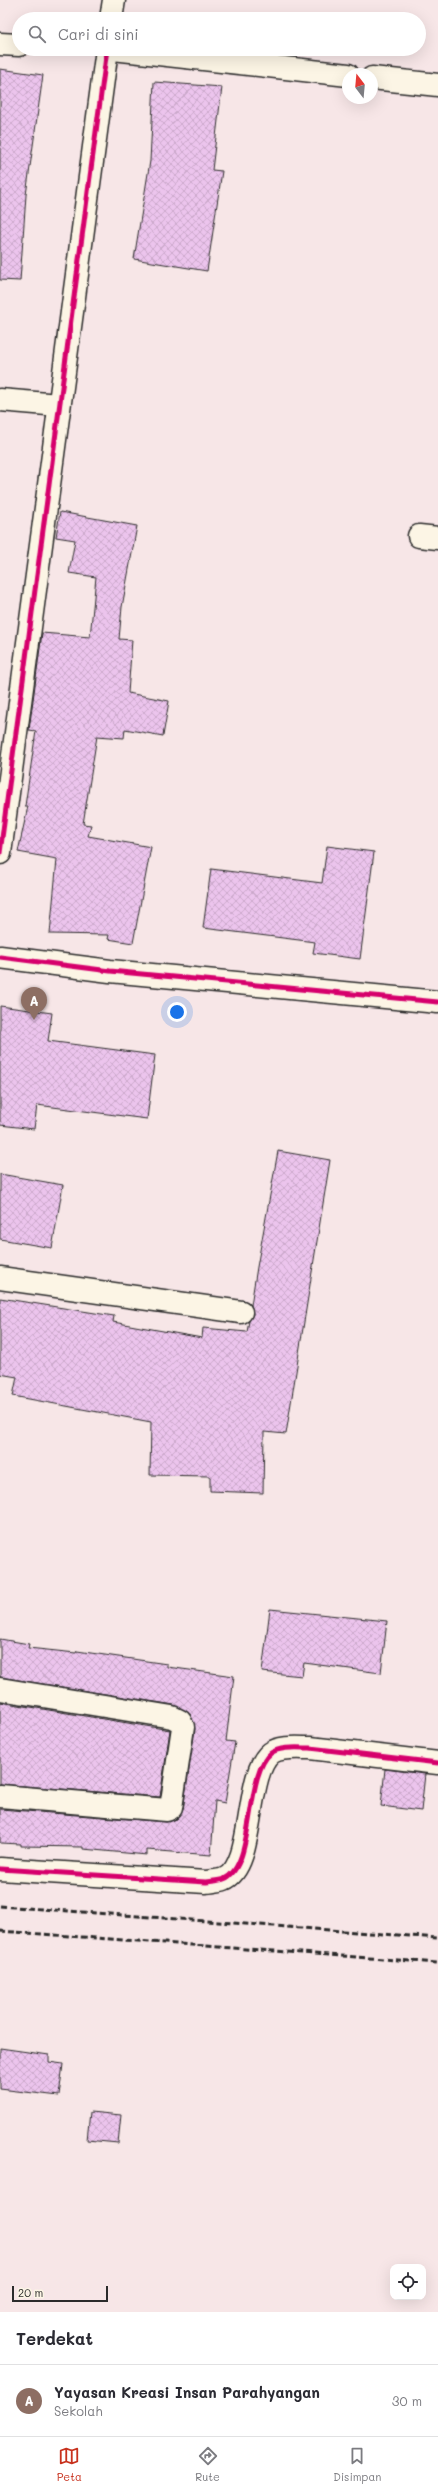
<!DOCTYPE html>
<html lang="id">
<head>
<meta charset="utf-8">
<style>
  :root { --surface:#fff; --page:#f2f2f3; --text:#2b2b33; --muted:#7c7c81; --line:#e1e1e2; --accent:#c8321e }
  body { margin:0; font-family:Mali,sans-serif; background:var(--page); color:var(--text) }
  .controls { position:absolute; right:12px; bottom:12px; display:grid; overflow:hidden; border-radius:8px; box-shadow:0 4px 16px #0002 }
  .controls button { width:36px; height:36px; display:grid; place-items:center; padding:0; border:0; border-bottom:1px solid var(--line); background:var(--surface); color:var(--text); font:20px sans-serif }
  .compass { position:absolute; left:342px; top:68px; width:36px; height:36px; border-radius:50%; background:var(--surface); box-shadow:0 4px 16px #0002; rotate:344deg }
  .scale { position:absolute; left:12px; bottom:10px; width:96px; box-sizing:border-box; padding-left:4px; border:2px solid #2b2b2b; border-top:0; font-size:11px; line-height:14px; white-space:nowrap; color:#2b2b2b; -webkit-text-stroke:3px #fcf5e5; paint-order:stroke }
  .you { position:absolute; left:177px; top:1012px; width:14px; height:14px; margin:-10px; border:3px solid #fff; border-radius:50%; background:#1a73e8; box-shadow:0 0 0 6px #1a73e833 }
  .badge { display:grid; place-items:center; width:26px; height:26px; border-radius:50%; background:var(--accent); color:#fff; font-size:13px; font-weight:700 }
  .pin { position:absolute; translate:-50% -33px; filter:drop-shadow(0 1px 2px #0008) }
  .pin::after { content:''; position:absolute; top:21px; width:14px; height:12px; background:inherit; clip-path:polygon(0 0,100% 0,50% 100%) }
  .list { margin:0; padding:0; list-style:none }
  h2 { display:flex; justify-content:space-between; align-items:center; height:52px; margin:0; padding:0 16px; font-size:17px }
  h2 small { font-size:13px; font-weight:400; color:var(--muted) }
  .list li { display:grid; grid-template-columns:26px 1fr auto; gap:12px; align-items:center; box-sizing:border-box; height:72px; padding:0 16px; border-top:1px solid var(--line) }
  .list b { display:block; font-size:15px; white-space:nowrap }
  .list p { margin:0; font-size:13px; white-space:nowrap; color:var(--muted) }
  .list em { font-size:13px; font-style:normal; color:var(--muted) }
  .icon { flex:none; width:22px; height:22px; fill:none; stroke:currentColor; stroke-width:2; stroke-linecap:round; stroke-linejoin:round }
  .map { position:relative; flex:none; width:438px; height:2312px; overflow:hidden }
  .search { position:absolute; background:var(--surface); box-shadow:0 4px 16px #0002; left:12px; right:12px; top:12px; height:44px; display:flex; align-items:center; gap:10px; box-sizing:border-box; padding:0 14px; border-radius:22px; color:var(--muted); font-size:15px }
  .sheet { height:124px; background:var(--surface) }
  nav { display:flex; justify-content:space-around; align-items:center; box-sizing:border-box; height:56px; border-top:1px solid var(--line); background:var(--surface); font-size:11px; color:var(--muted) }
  nav a { display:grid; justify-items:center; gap:2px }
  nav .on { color:var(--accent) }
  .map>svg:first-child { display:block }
</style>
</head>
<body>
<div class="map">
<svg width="438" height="2312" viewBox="0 0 438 2312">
  <defs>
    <pattern id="building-cross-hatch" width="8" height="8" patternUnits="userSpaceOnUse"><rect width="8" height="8" fill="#ecc4ed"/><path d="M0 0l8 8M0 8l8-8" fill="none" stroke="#cba9cb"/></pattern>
  </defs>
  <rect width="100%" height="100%" fill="#f7e6e7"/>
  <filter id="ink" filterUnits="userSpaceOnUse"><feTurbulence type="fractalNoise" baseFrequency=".025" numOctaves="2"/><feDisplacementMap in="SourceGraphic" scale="8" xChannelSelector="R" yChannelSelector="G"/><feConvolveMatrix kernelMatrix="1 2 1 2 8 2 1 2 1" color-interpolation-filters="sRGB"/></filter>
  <g filter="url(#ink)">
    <g fill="url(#building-cross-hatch)" stroke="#2b2b2b">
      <polygon points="0,69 43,75 26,195 20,281 0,280"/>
      <polygon points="154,82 222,87 212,170 222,171 207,271 134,259 150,161"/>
      <polygon points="60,512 137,526 122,607 119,639 132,640 128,693 169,701 163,736 125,729 124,738 97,736 83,824 91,825 88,836 151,847 133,943 108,939 109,935 50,934 57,859 18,852 28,806 25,806 36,731 29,730 42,633 90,637 96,577 69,573 75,540 56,537"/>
      <polygon points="327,846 374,852 360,959 313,953 315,942 203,928 211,869 322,883"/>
      <polygon points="0,1006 52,1013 48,1041 155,1055 147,1119 37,1105 34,1129 0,1125"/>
      <polygon points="278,1151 330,1160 286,1434 264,1432 263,1493 210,1491 210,1476 150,1475 151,1422 13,1396 17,1377 0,1374 0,1298 114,1316 113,1322 202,1338 203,1328 247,1332 249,1321 253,1314 251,1305 257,1267"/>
      <polygon points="0,1174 63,1185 52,1248 0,1239"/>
      <polygon points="270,1609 387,1621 381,1673 304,1663 302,1676 262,1672"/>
      <polygon points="0,1639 29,1644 28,1648 76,1653 77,1651 167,1664 167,1667 234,1676 226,1741 235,1742 225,1803 215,1801 211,1855 147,1850 147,1855 83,1849 83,1847 21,1846 21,1844 0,1843 0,1809 166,1822 177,1819 183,1810 195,1729 191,1715 174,1705 0,1677"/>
      <polygon points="0,1702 170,1730 160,1797 0,1784"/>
      <polygon points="385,1769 425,1774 421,1811 381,1806"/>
      <polygon points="0,2048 49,2055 49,2062 63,2064 59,2096 0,2089"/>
      <polygon points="90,2112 121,2115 118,2143 87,2140"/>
    </g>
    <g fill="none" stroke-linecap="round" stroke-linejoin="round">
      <g stroke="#2b2b2b" stroke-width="25">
        <g id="street">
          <polyline points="0,44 19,45"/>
          <polyline points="113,49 348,75"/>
          <polyline points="372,78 438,85"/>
          <polyline points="0,400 59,405"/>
          <polyline points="419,536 438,538"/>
          <polyline points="0,1278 241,1312"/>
          <polyline points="0,1689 172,1717 180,1721 183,1727 171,1808 167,1810 0,1796"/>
          <path d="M0,1869L206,1882C212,1881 219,1881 224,1879C256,1866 244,1774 271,1753C280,1746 299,1748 310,1748L438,1763"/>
        </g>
      </g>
      <g stroke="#2b2b2b" stroke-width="25">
        <g id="secondary">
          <polyline points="111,19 114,0"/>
          <polyline points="0,853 107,49"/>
          <polyline points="0,957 110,971 438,1002"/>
        </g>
      </g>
      <use href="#street" stroke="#fcf5e5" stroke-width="22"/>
      <use href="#secondary" stroke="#fcf5e5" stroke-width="22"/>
      <g stroke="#2b2b2b" stroke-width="3" stroke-dasharray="6 3" stroke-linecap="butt">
        <polyline points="0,1906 438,1938"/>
        <polyline points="0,1931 438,1963"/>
      </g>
      <g stroke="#fcf5e5" stroke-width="8">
        <g id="cycleway">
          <polyline points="0,853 107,49"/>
          <polyline points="0,957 110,971 438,1002"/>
          <path d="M0,1869L206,1882C212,1881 219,1881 224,1879C256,1866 244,1774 271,1753C280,1746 299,1748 310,1748L438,1763"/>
        </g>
      </g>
      <use href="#cycleway" stroke="#d6006c" stroke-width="5"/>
    </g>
  </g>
</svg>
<div class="controls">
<button><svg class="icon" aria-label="locate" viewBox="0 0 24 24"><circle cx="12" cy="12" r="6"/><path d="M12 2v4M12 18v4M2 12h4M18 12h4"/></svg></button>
</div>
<svg class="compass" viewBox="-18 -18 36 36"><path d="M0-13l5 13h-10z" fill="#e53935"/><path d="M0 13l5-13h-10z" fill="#7c7c81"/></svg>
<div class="scale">20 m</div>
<div class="you"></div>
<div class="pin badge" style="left:34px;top:1020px;background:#8d6e63">A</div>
<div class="search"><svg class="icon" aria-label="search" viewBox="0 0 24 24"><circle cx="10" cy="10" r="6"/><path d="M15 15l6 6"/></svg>Cari di sini</div>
</div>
<section class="sheet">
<h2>Terdekat<small></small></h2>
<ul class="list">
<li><span class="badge" style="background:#8d6e63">A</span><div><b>Yayasan Kreasi Insan Parahyangan</b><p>Sekolah</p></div><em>30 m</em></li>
</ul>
</section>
<nav>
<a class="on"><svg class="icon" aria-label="map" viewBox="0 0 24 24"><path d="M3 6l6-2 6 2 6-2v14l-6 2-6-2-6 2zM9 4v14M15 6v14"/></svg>Peta</a>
<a><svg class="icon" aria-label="directions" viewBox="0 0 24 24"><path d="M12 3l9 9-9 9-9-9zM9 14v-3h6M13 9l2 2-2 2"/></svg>Rute</a>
<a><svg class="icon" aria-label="saved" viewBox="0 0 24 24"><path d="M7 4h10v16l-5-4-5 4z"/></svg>Disimpan</a>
</nav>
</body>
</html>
